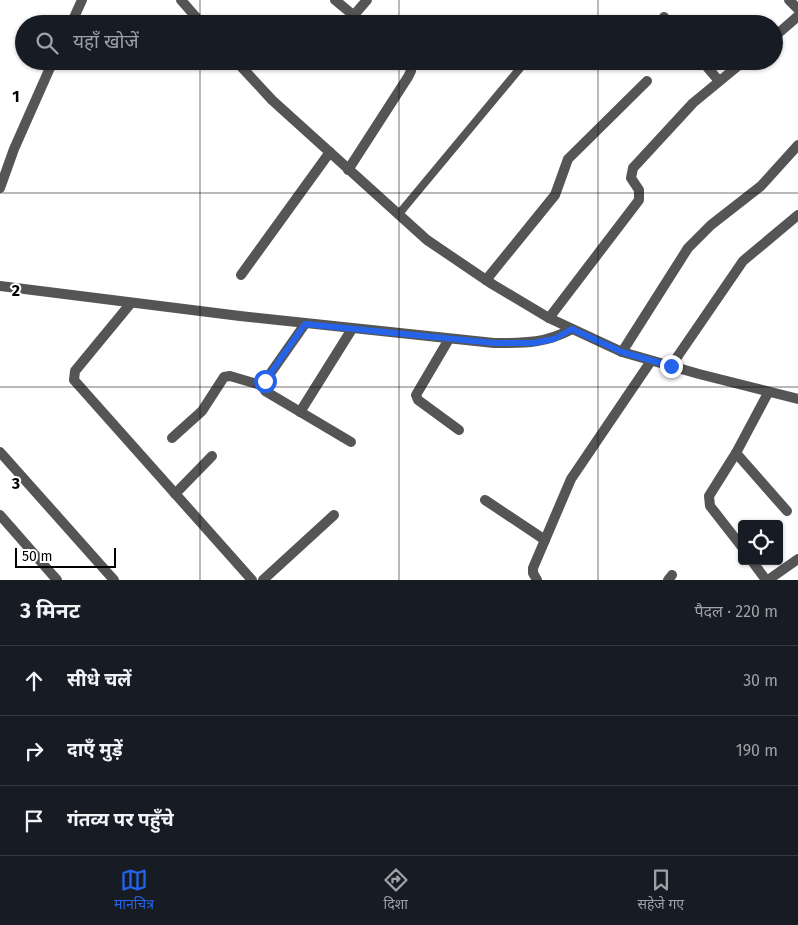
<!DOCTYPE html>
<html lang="hi">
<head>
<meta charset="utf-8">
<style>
  :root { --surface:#171b24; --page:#20242c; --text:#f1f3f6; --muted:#9ea1a6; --line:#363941; --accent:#2563eb }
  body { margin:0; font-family:"Fira Sans","Noto Sans Devanagari",sans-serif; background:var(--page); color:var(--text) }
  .controls { position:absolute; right:15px; bottom:15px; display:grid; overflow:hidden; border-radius:5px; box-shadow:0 1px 4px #0004 }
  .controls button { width:45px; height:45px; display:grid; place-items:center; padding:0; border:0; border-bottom:1px solid var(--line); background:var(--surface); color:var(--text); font:25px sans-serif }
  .scale { position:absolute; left:15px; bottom:12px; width:101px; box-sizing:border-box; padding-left:5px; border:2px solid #000; border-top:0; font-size:14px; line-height:18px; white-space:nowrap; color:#000; -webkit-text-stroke:4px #fff; paint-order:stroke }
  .stop { position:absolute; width:15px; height:15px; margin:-11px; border:4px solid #2563eb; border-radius:50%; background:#fff }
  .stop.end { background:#2563eb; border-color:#fff; box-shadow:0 1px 5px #0008 }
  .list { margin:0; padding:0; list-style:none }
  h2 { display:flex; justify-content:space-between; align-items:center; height:65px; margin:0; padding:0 20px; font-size:21px }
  h2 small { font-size:16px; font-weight:400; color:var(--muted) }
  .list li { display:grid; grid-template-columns:32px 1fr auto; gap:15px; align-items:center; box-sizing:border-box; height:70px; padding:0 20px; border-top:1px solid var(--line) }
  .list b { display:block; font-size:19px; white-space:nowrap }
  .list em { font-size:16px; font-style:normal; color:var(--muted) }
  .icon { flex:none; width:28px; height:28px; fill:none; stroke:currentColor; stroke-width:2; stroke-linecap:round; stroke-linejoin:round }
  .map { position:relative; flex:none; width:798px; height:580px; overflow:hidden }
  .search { position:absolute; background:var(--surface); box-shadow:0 1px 4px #0004; left:15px; right:15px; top:15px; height:55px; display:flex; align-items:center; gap:12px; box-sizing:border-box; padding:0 18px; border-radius:28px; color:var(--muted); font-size:19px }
  .sheet { height:275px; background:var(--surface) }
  nav { display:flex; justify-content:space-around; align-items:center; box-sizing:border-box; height:70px; border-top:1px solid var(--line); background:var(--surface); font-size:14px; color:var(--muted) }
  nav a { display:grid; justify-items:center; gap:2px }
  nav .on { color:var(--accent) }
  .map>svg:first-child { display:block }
</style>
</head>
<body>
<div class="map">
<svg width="798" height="580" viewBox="0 0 798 580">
  <rect width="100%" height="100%" fill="#fff"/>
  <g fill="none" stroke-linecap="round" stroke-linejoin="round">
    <polyline stroke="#555" stroke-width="8" points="398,215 526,61"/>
    <g stroke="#555" stroke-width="10">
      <polyline points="335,0 364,24"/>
      <polyline points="789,0 798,9"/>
      <polyline points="354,15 367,0"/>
      <polyline points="664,17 670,24"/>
      <polyline points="71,24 82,0"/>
      <polyline points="774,37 798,16"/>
      <polyline points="702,61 719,81"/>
      <polyline points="348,170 408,77 411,71 409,61"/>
      <polyline points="0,188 14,149 53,61"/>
      <polyline points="241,275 330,152"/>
      <polyline points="486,280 555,195 568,159 647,81"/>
      <path d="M0,286L240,316L494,343C524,343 544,344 572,329"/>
      <polyline points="131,303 75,371 74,380 252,580"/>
      <polyline points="549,318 639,200 639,190 631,178 633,168 693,103 744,61"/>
      <polyline points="305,324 265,381 265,391 351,442"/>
      <polyline points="449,339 416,395 418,400 459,430"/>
      <polyline points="622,352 688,248 711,225 761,186 798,145"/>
      <polyline points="671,366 743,261 798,215"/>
      <polyline points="300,412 352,329"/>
      <polyline points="172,438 202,411 224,377 230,376 264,386"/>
      <polyline points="0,452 114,580"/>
      <polyline points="736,453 787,511"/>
      <polyline points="175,494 212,456"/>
      <polyline points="485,500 545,540"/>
      <polyline points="0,515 57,580"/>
      <polyline points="742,547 710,506 709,496 736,453 768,393"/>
      <polyline points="752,561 766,580"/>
      <polyline points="263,580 334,515"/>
      <polyline points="537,580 533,573 533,568 571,479 651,361"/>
      <polyline points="668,580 672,575"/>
      <polyline points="768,580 798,559"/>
    </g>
    <g stroke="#555" stroke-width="10">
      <polyline points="181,0 202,24"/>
      <polyline points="236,61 272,100 427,240 492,284 549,318 622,352 699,374 798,399"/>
    </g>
  </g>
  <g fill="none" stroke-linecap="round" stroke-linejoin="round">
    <polyline stroke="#2563eb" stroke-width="6" points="265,381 305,324 494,343 534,343 554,339 572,329 622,352 671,366"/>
  </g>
  <path fill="none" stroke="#000" stroke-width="1" stroke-opacity="0.55" d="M200,0V24M399,0V24M598,0V24M200,61V580M399,61V580M598,61V580M0,193H798M0,387H798"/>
  <g font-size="16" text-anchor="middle" font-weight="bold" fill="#000" stroke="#fff" stroke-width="4" stroke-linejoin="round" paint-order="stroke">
    <text x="16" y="102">1</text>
    <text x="16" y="296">2</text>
    <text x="16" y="489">3</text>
  </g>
</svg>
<div class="controls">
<button><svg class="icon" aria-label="locate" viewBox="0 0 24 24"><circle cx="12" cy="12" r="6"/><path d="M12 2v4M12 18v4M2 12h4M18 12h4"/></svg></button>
</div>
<div class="scale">50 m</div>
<div class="stop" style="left:265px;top:381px"></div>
<div class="stop end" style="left:671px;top:366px"></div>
<div class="search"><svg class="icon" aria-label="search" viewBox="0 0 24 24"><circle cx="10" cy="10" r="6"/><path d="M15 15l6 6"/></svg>यहाँ खोजें</div>
</div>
<section class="sheet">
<h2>3 मिनट<small>पैदल · 220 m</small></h2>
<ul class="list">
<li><svg class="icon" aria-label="ahead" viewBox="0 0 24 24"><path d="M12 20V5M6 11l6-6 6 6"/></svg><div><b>सीधे चलें</b></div><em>30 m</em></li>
<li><svg class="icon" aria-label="right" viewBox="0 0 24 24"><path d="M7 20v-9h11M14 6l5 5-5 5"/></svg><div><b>दाएँ मुड़ें</b></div><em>190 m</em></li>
<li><svg class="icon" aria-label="arrive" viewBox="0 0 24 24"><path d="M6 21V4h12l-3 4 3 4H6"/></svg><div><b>गंतव्य पर पहुँचे</b></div></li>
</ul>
</section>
<nav>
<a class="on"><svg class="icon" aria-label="map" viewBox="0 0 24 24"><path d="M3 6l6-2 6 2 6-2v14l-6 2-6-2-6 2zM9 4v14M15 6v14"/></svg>मानचित्र</a>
<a><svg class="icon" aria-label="directions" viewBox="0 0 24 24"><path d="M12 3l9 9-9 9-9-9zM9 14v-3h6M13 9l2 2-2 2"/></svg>दिशा</a>
<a><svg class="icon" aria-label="saved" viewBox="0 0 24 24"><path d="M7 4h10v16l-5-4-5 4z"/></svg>सहेजे गए</a>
</nav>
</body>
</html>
